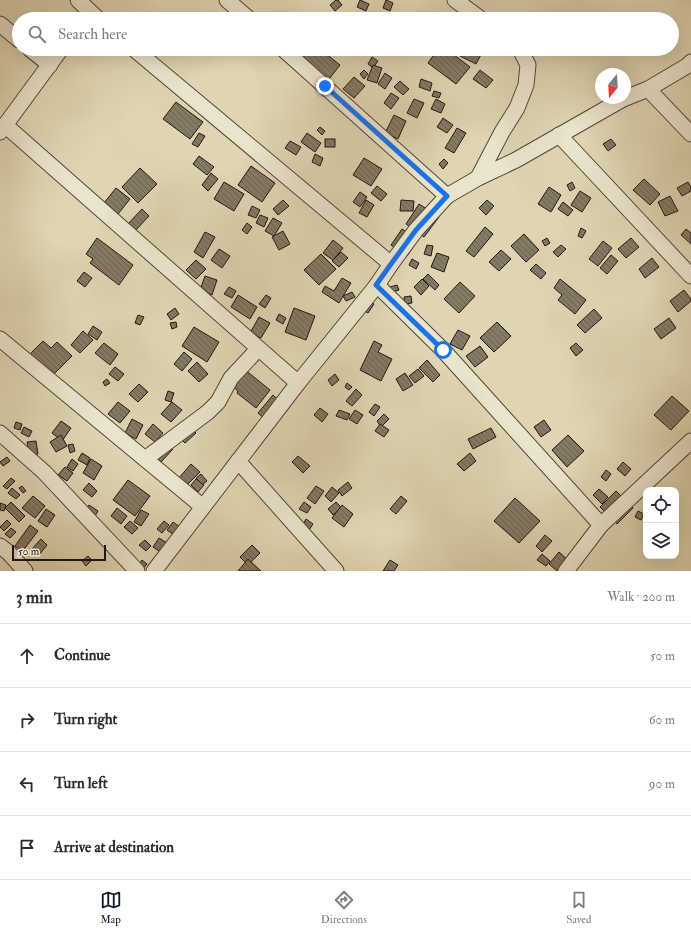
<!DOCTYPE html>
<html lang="en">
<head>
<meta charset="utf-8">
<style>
  :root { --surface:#fff; --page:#f2f2f3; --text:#2b2b33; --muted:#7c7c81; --line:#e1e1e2; --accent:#111827 }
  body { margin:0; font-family:"IM FELL Double Pica",serif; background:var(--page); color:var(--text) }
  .controls { position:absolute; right:12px; bottom:12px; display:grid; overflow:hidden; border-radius:8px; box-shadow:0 4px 16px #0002 }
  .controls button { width:36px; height:36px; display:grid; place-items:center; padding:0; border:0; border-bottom:1px solid var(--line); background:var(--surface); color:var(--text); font:20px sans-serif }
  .compass { position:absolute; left:595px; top:68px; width:36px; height:36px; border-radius:50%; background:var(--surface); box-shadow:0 4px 16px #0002; rotate:198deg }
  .scale { position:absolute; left:12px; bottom:10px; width:94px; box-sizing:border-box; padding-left:4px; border:2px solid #221711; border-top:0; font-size:11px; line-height:14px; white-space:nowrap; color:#221711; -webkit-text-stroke:3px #eae4cd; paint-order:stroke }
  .stop { position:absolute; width:12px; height:12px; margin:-9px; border:3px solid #1a73e8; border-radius:50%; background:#fff }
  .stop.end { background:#1a73e8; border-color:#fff; box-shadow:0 1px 4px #0008 }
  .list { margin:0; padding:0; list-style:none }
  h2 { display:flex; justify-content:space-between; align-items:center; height:52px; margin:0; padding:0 16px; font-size:17px }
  h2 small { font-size:13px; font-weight:400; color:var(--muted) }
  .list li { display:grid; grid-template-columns:26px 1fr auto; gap:12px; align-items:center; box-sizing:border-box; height:64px; padding:0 16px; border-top:1px solid var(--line) }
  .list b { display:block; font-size:15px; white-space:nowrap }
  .list em { font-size:13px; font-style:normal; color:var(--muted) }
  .icon { flex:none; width:22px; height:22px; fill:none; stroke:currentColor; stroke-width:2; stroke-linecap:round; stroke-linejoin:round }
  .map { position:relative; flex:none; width:691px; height:571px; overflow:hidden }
  .search { position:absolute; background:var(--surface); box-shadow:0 4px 16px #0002; left:12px; right:12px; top:12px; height:44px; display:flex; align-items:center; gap:10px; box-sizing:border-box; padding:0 14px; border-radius:22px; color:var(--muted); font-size:15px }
  .sheet { height:308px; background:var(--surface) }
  nav { display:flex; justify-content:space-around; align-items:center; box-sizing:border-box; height:56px; border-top:1px solid var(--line); background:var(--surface); font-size:11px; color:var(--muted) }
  nav a { display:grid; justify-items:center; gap:2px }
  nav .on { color:var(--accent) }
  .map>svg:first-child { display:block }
</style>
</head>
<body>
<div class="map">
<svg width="691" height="571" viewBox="0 0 691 571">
  <defs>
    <pattern id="building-back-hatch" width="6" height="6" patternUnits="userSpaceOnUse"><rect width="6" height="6" fill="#847a65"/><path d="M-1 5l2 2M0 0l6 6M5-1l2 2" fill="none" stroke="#6c6352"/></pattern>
  </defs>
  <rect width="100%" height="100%" fill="#dfd5b2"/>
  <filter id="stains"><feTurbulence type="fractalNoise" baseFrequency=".005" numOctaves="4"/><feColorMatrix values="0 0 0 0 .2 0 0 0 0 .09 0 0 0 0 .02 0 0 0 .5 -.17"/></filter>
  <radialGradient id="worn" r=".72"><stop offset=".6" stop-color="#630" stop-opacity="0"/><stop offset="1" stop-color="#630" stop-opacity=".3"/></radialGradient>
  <g fill="url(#building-back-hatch)" stroke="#221711">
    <polygon points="336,0 338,0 342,5 335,11 330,5"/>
    <polygon points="360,0 369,4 366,11 357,7"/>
    <polygon points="386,0 393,3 390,11 383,8"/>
    <polygon points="297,49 320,49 340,65 326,83 292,56"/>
    <polygon points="438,49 446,49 470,67 456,84 428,63"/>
    <polygon points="464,49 484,49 476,64 460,56"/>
    <polygon points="372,57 378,61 373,68 368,64"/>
    <polygon points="373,65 382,68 377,83 367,80"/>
    <polygon points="364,70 368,74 364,79 360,74"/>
    <polygon points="480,70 493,80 486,88 473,79"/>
    <polygon points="385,73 392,78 385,89 378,84"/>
    <polygon points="354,77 365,86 354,98 343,89"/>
    <polygon points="421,79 432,83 430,91 419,87"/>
    <polygon points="400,81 409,89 403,95 394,87"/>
    <polygon points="434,91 441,93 439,98 432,96"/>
    <polygon points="391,93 399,98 391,109 384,103"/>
    <polygon points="414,99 424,103 417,118 407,113"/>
    <polygon points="436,99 445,104 441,113 431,109"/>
    <polygon points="176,102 203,122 190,139 163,119"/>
    <polygon points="394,115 406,121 398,139 385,133"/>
    <polygon points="443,118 453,125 447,133 437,127"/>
    <polygon points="320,127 325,131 322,135 317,130"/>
    <polygon points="457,128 466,133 454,153 445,148"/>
    <polygon points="199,133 205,136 198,147 192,144"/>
    <polygon points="307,133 321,143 315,152 301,142"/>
    <rect x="325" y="139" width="10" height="8"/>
    <polygon points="611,139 616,145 608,151 603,144"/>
    <polygon points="290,141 301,147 296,155 285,148"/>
    <polygon points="315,154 323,158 320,166 312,162"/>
    <polygon points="199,156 214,167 207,175 193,164"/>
    <polygon points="364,158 382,169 371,186 353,175"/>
    <polygon points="444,159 448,163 443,169 439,164"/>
    <polygon points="251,166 275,183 262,202 238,185"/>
    <polygon points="140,168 157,184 138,203 122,187"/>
    <polygon points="211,173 218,179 208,191 202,185"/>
    <polygon points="644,179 660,194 650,205 633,190"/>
    <polygon points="224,182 244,194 234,211 214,199"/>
    <polygon points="572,182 575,188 570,191 567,185"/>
    <polygon points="688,182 691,187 691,191 682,196 677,188"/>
    <polygon points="377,186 387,194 381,201 371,193"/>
    <polygon points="549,187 561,195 551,212 538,204"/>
    <polygon points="116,188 130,199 118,214 104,203"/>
    <polygon points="580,191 591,198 582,212 571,205"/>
    <polygon points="360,192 367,197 360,207 353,202"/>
    <polygon points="670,196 678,211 665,216 658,202"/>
    <polygon points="283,200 289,206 278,215 273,209"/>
    <polygon points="366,200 374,205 367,217 359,213"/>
    <polygon points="401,200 414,201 413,211 400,211"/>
    <polygon points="487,200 494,206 486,215 479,208"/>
    <polygon points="563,202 573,210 568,216 558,209"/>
    <polygon points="419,204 439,217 424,237 406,224"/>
    <polygon points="252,206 260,210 256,218 248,215"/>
    <polygon points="142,209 149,216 134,232 127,225"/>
    <polygon points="260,215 268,218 264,227 256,223"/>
    <polygon points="273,218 282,223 274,236 265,231"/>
    <polygon points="247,223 252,227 247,234 242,230"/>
    <polygon points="485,227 493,234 474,257 466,251"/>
    <polygon points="581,228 586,231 582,238 578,236"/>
    <polygon points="402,229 418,240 407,256 391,245"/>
    <polygon points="686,229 691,233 691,244 681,235"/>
    <polygon points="283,231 290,244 279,250 272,237"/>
    <polygon points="205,232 215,237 203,258 194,252"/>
    <polygon points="524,234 539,250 526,262 511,246"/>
    <polygon points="97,238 133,265 119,285 90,263 93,259 86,254"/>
    <polygon points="547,238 550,243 545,246 542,241"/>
    <polygon points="631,238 639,247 626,258 618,249"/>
    <polygon points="333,240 343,248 333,260 323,253"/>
    <polygon points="603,241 612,248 598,266 589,259"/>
    <polygon points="427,245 433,246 431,256 424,254"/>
    <polygon points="561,245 566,249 558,257 553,252"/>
    <polygon points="219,249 230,256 222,268 211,260"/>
    <polygon points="501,250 511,259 499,271 489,262"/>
    <polygon points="341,252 348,258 339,267 332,261"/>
    <polygon points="437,253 449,257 444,272 431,267"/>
    <polygon points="321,254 336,269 319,285 304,270"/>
    <polygon points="611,255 618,261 607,274 600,268"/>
    <polygon points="652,258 659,267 645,278 639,269"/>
    <polygon points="412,259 419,263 416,269 409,265"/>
    <polygon points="196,260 206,269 196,279 186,270"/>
    <polygon points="536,264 546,273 541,279 530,270"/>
    <polygon points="84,272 92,278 85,287 77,281"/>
    <polygon points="428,274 439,285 435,290 423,279"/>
    <polygon points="205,276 217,280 212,295 200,290"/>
    <polygon points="342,278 351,283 339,303 322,292 325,286 334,291"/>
    <polygon points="422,279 429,286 421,295 414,287"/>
    <polygon points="560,279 586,300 575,314 558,300 562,295 554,288"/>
    <polygon points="460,282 475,296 459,313 444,299"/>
    <polygon points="397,285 399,290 392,292 390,287"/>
    <polygon points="229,287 236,291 232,298 224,294"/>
    <polygon points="684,290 691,299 691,301 678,312 670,301"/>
    <polygon points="352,292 355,297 346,301 343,296"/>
    <polygon points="238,295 257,307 250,319 231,307"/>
    <polygon points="266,295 271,298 265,308 259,304"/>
    <polygon points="362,295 374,304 368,313 355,305"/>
    <polygon points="411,296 412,303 405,304 404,297"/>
    <polygon points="175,308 179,314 171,320 167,314"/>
    <polygon points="294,308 315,316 306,340 285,332"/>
    <polygon points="594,309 602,318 585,333 577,325"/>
    <polygon points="279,314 286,318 283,324 276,320"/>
    <polygon points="138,315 144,317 140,325 135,323"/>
    <polygon points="259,317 270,323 261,338 250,333"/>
    <polygon points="669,318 676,328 661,339 654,329"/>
    <polygon points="176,322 177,327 172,329 170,323"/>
    <polygon points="497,322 511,336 494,352 480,338"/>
    <polygon points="93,326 102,332 97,340 88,334"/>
    <polygon points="194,327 219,342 207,362 182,346"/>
    <polygon points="458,330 470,336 462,350 450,344"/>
    <polygon points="83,331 93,340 80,353 71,345"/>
    <polygon points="43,341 51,348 57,342 72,356 52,376 30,354"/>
    <polygon points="374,341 382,345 378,352 392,359 381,381 360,370"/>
    <polygon points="104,343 118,354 110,365 95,353"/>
    <polygon points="576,343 583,350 576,356 570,348"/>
    <polygon points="480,346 488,357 475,367 466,356"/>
    <polygon points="184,352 192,359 182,371 174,364"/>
    <polygon points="427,360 440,375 433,382 419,368"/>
    <polygon points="197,362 208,374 199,382 188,371"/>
    <polygon points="115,367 124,374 118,381 109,374"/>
    <polygon points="244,369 270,390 256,408 237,393 238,391 231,385"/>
    <polygon points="418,369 424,376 415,383 409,376"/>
    <polygon points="405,373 413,385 403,391 396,379"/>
    <polygon points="335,374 339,380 332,386 328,380"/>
    <polygon points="107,379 110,383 105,386 103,382"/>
    <polygon points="347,383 352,387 349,390 345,387"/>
    <polygon points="139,384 148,392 138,402 129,394"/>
    <polygon points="356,389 362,395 352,406 346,401"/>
    <polygon points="168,391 174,393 171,402 165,400"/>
    <polygon points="273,395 288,409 278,421 268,422 258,413"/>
    <polygon points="672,396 689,411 671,430 654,415"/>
    <polygon points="118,402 130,411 120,423 108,414"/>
    <polygon points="172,402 182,410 171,422 161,414"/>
    <polygon points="375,404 380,407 374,416 369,412"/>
    <polygon points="320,408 328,414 322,422 314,415"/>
    <polygon points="339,410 350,414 347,420 336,416"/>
    <polygon points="355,410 363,415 357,424 349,419"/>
    <polygon points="384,414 389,419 381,427 377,421"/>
    <polygon points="132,419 143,425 136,439 125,433"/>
    <polygon points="544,420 551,430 541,437 534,427"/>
    <polygon points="61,421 71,428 62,441 52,433"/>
    <polygon points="16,422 22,424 20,430 14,428"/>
    <polygon points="186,423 196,433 185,443 175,433"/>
    <polygon points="153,424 163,433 155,442 145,434"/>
    <polygon points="380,424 389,430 384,437 375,431"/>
    <polygon points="24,427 32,431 29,437 21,433"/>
    <polygon points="491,428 496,437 473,449 468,439"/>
    <polygon points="61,435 67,446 56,452 50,442"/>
    <polygon points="568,435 584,451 567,467 552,450"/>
    <polygon points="36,441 38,454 30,456 27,442"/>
    <polygon points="167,443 173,449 161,462 155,456"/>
    <polygon points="73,444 75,451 70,453 68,445"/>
    <polygon points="82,453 90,458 87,465 78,460"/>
    <polygon points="470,453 476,461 464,471 457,464"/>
    <polygon points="298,456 310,466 303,473 292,462"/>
    <polygon points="7,457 10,461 3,466 0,462"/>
    <polygon points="72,459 78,464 73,471 67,467"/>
    <polygon points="91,459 102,466 94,480 83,473"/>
    <polygon points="623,462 631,469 625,476 617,469"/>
    <polygon points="191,464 200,472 186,486 178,479"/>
    <polygon points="65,467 73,473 67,481 58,475"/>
    <polygon points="606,470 611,474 606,481 601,477"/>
    <polygon points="201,474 207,481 202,485 196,478"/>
    <polygon points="11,478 15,481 7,489 3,486"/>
    <polygon points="196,479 204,485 198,492 191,485"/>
    <polygon points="128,480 150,496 135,516 113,500"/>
    <polygon points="348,482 352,488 342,496 338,490"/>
    <polygon points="89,483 97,491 92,497 83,490"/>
    <polygon points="22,486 26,491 23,493 19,488"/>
    <polygon points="316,486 324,491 315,504 307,498"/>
    <polygon points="332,487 339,493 331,502 325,496"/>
    <polygon points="12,488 20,495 16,499 8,493"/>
    <polygon points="599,489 608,497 602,504 593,495"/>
    <polygon points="616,491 633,508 617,524 600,507"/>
    <polygon points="33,496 45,506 35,518 22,508"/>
    <polygon points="401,496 407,501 396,514 390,509"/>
    <polygon points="515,498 540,521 519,543 494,521"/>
    <polygon points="11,502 25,516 19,522 5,508"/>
    <polygon points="304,502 311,507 307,513 299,509"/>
    <polygon points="336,502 342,508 333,515 328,509"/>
    <polygon points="0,503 6,505 4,511 0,510"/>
    <polygon points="89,505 98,511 93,519 84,513"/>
    <polygon points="342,505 353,514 344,527 332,518"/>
    <polygon points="117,508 127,516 121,524 111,516"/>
    <polygon points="46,509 55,515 47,527 38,521"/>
    <polygon points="141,510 149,514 141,526 134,522"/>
    <polygon points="638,511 644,514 641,520 635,517"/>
    <polygon points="306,519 313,524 309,530 302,526"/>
    <polygon points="7,520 11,524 4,531 0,527"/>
    <polygon points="130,521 138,528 132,534 124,527"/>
    <polygon points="164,521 169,525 162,533 157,529"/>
    <polygon points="173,522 191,535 185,543 167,530"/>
    <polygon points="30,525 38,531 22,552 15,546"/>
    <polygon points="11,528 16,532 10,538 5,534"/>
    <polygon points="545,535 552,541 542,552 536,546"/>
    <polygon points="159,538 178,550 172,560 153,547"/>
    <polygon points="41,539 47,545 39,555 32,549"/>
    <polygon points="145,540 151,546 146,551 139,545"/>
    <polygon points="252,545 260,553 248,565 240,557"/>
    <polygon points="559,552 569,561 560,571 557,571 549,564"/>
    <polygon points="542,554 550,561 546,566 537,560"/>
    <polygon points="88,556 92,560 86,566 82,561"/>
    <polygon points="248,559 261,571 238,571"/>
    <polygon points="142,560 147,564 142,570 137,567"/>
    <polygon points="390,560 398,565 394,571 383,571"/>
  </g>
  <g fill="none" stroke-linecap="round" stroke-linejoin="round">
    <g stroke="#514639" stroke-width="17">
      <g id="minor">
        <polyline points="78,0 98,19"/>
        <polyline points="227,0 249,19"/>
        <polyline points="455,0 481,19"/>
        <polyline points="0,24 19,40"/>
        <polyline points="30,49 50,65"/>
        <polyline points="134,49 391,264"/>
        <polyline points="283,49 447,196"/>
        <polyline points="648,89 691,134"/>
        <polyline points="5,125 298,383"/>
        <polyline points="0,132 61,49"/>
        <polyline points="559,135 691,276"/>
        <polyline points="478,178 502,132 517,108 526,85 528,65 520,49"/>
        <polyline points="377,285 443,350 601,525"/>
        <polyline points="0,339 203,507"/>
        <polyline points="0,433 44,472 137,571"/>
        <polyline points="145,459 208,412 218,402 231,378 258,349"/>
        <polyline points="238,461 336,571"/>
        <polyline points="0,546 9,553 25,571"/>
        <polyline points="154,571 298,383 377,285 391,264 416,230 447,196 478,178 516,160 623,99 648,89 687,66 691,62"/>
        <polyline points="566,571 601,525 691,441"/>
      </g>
    </g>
    <use href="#minor" stroke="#eae4cd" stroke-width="15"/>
  </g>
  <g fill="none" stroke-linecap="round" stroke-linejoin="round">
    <polyline stroke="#1a73e8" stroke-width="5" points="325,86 447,196 416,230 391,264 376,285 443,350"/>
  </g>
  <rect width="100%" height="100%" filter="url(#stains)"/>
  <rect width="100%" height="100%" fill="url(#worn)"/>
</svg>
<div class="controls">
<button><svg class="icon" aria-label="locate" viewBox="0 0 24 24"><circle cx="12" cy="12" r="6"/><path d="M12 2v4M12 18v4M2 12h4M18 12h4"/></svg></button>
<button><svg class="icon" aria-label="layers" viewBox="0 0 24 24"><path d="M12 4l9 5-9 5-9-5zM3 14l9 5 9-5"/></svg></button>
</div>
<svg class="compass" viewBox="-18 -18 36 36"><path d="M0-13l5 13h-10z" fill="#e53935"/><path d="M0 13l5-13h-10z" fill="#7c7c81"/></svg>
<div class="scale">50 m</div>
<div class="stop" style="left:443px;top:350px"></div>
<div class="stop end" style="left:325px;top:86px"></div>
<div class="search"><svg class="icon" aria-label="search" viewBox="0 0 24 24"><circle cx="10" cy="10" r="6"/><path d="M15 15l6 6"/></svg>Search here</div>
</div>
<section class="sheet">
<h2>3 min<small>Walk · 200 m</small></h2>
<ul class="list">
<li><svg class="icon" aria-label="ahead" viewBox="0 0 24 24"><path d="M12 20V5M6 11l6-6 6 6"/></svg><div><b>Continue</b></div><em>50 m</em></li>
<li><svg class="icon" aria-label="right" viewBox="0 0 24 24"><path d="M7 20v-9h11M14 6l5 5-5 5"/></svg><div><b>Turn right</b></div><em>60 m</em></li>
<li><svg class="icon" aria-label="left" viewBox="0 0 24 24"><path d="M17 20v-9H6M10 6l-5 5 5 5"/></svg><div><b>Turn left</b></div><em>90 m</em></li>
<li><svg class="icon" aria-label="arrive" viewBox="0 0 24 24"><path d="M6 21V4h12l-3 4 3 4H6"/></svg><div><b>Arrive at destination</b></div></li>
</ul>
</section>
<nav>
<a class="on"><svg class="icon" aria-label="map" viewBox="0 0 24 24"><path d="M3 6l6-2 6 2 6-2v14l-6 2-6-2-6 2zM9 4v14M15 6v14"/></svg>Map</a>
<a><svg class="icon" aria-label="directions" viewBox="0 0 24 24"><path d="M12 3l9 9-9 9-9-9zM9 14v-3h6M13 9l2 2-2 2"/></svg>Directions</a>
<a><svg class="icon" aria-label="saved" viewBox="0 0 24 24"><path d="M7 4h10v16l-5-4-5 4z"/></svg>Saved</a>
</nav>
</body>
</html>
